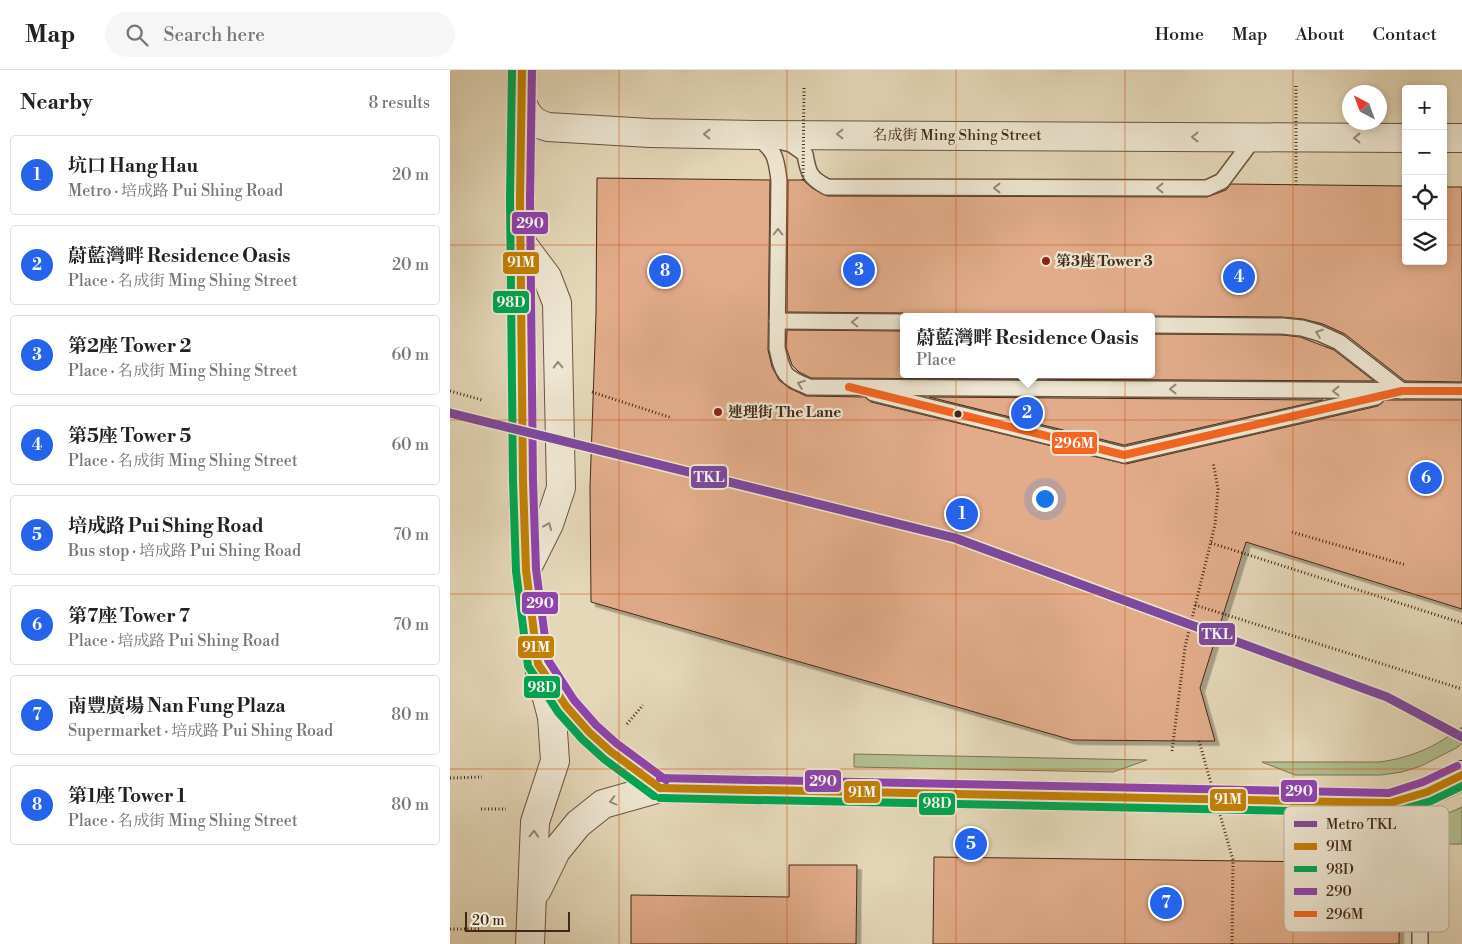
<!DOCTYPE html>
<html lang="en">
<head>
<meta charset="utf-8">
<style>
  :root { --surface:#fff; --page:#f6f6f6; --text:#222; --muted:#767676; --line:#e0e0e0; --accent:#2563eb }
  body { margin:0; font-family:"Libre Bodoni","Noto Serif TC",serif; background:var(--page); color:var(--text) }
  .controls { position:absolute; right:15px; top:15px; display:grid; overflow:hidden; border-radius:5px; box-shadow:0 2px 8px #0003 }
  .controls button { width:45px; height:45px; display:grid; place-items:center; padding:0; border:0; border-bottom:1px solid var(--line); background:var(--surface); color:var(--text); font:25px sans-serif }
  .compass { position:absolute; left:892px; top:15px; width:45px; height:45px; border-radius:50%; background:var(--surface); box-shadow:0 2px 8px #0003; rotate:319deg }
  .scale { position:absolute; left:15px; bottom:12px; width:105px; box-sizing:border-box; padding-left:5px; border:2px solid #442817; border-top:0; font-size:14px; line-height:18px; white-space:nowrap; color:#442817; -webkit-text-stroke:4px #eee6d2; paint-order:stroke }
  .you { position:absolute; left:594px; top:428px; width:18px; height:18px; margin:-12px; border:4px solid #fff; border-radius:50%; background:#1a73e8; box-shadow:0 0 0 8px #1a73e833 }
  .badge { display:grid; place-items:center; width:32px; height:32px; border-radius:50%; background:var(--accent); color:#fff; font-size:16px; font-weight:700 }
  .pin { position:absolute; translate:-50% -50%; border:2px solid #fff; box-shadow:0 1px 5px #0006 }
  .popup { position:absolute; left:450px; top:243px; width:255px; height:65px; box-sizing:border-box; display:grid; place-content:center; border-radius:5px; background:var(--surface); filter:drop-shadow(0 1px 4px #0005); font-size:16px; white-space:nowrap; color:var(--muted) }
  .popup b { font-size:19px; color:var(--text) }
  .popup::after { content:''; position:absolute; left:50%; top:100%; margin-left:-10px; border:10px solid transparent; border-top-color:var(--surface) }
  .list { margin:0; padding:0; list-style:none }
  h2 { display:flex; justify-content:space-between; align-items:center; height:65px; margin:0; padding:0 20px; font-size:21px }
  h2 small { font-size:16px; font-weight:400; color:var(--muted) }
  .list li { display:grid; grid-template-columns:32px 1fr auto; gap:15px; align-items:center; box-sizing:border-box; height:80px; margin:0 10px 10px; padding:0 10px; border:1px solid var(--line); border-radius:5px }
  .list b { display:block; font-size:19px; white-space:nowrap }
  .list p { margin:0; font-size:16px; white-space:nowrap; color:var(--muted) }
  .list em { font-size:16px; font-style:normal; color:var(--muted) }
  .icon { flex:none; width:28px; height:28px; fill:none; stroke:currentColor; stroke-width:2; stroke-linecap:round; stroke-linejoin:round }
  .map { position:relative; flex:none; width:1012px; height:874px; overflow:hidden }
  header { display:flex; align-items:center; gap:30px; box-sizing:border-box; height:70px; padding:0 25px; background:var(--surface); border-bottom:1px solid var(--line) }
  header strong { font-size:24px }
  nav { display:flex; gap:28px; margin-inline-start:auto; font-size:18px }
  .search { width:350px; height:45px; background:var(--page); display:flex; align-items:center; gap:12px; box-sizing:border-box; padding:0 18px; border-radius:28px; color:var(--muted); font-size:19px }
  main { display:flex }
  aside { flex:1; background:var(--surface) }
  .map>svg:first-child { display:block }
</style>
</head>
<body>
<header>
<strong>Map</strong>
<div class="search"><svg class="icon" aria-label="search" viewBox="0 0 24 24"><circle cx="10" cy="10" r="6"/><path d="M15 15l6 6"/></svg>Search here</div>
<nav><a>Home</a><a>Map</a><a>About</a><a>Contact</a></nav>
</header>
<main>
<aside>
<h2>Nearby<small>8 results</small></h2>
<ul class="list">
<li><span class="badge">1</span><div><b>坑口 Hang Hau</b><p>Metro · 培成路 Pui Shing Road</p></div><em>20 m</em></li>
<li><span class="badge">2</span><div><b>蔚藍灣畔 Residence Oasis</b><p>Place · 名成街 Ming Shing Street</p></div><em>20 m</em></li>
<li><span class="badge">3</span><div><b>第2座 Tower 2</b><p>Place · 名成街 Ming Shing Street</p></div><em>60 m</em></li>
<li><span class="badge">4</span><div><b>第5座 Tower 5</b><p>Place · 名成街 Ming Shing Street</p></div><em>60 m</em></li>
<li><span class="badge">5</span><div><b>培成路 Pui Shing Road</b><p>Bus stop · 培成路 Pui Shing Road</p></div><em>70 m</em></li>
<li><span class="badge">6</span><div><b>第7座 Tower 7</b><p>Place · 培成路 Pui Shing Road</p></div><em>70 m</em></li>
<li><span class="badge">7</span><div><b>南豐廣場 Nan Fung Plaza</b><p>Supermarket · 培成路 Pui Shing Road</p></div><em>80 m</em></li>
<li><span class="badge">8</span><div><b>第1座 Tower 1</b><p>Place · 名成街 Ming Shing Street</p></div><em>80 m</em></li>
</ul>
</aside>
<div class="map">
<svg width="1012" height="874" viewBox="0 0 1012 874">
  <defs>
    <filter id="shadow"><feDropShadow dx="4.5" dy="4.5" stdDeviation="0" flood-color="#0004"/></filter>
  </defs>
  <rect width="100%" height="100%" fill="#e5d8b9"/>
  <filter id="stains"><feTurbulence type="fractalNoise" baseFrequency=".004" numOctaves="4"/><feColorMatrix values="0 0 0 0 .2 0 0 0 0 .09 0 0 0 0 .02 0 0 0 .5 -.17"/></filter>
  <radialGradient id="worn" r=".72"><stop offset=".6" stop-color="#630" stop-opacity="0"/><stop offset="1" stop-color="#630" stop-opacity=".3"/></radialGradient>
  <g fill="#b3bf90" stroke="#7c7454">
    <path d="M1012,657V673L1008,677L971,696L952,702L931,705H845L812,692H930C963,687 985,677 1012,657Z"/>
    <polygon points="404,684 697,690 663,702 404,697"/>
    <polygon points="1012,737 1012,774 974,774 974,757 992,746"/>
  </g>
  <g fill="#e2ac8a" stroke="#442817" filter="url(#shadow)">
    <polygon points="147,108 320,110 318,280 322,297 329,310 339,318 356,326 415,327 421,332 676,394 928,336 935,330 1012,330 1012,539 796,472 750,618 765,671 734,671 622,670 141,532 140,417 146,244"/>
    <polygon points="338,110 353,110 362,118 377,126 757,127 776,120 781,114 956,116 956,191 993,191 993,117 1012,117 1012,312 955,311 895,264 873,254 853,249 832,247 701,246 461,247 453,243 337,242"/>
    <polygon points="337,260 453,261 453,304 701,304 701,264 832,265 850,267 884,280 924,311 361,308 349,302 342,295 336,277"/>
    <polygon points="479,327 873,330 674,375"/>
    <polygon points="484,787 950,793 949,874 483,874"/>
    <polygon points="339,795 407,795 406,874 181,874 181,825 339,827"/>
  </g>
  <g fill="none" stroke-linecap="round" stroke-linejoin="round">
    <g stroke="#6c5440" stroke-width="18">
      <g id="lane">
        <path d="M306,66C325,81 326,86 329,110L327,278C333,305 334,307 359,317L1012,321"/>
        <path d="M329,71L341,74L355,84C358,103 360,108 377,117L757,118L772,111L805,67"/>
        <polyline points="327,251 453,252"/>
        <polyline points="701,255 832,256 852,258 869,263 889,272 952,321"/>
        <polyline points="423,323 674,385 926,327"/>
        <polyline points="940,733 964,783 970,801 970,874"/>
      </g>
    </g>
    <g stroke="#6c5440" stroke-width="30">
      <g id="street">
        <path d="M72,32C77,46 83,53 98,57L200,63L305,65L956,68"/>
        <polyline points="993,68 1012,68"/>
        <polyline points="70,171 97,207 107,233 111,418 99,454 76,500"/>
        <polyline points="87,820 106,781 128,754 153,734 210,718"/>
        <polyline points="80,874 85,752 105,691 102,647 90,601"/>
      </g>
    </g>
    <g stroke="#442817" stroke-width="30">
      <path id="secondary" d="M72,0L70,129L73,411L76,500L88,594L116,636L139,662L160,681L210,718L940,733C966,727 989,718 1012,705"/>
    </g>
    <g stroke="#442817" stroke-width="3" stroke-dasharray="1 2.5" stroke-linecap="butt">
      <polyline points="0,321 32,330"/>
      <polyline points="142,322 222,348"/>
      <polyline points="842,462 956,495"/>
      <polyline points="761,473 1012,553"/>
      <polyline points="745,535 1012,619"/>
      <polyline points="177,654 193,635"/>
      <polyline points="722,681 735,577 765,455 768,419 763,392"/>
      <polyline points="0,708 32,707"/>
      <polyline points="31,739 56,739"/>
      <polyline points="0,859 31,859"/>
      <polyline points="782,874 783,790"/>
    </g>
    <use href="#lane" stroke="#eee6d2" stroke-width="15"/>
    <use href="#street" stroke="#eee6d2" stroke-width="28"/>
    <use href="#secondary" stroke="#eee6d2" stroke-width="28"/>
    <g stroke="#442817" stroke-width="3" stroke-dasharray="1 2.5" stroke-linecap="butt">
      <polyline points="353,110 354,18"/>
      <polyline points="846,115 846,15"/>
      <polyline points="749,671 783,790"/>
    </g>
    <g stroke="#eee6d2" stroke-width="11">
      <g id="bus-1">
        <polyline points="72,0 70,129 73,411 76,500 88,594 116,636 139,662 160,681 210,718"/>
        <polyline points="210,718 940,733 977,722 1012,705"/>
      </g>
    </g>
    <g stroke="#eee6d2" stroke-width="11">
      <g id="bus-2">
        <polyline points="62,0 60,129 63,411 66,501 78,596 108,642 132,669 154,689 204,726"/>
        <polyline points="210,728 940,743 981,731 1012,716"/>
      </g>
    </g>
    <g stroke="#eee6d2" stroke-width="11">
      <g id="bus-3">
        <polyline points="82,0 80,129 83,411 86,499 98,590 124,630 146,655 166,673 216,710"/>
        <polyline points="210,708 939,723 973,712 1007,696"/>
      </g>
    </g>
    <g stroke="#eee6d2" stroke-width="11">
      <polyline id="bus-4" points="399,317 674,385 952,321 1012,321"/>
    </g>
    <use href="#bus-1" stroke="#c18007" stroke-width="8"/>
    <use href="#bus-2" stroke="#00a651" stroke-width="8"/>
    <use href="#bus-3" stroke="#8e44ad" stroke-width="8"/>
    <use href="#bus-4" stroke="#f26522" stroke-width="8"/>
    <g stroke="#eee6d2" stroke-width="12">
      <polyline id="metro-1" points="0,343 505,468 937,627 1012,667"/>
    </g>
    <use href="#metro-1" stroke="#7d499d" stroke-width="9"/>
  </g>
  <defs><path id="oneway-chevron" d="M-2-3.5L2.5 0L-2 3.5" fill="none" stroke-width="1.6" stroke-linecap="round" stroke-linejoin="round" transform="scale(1.25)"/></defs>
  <g stroke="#998774">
    <use href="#oneway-chevron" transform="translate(257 64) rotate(-179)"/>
    <use href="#oneway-chevron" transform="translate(390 64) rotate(-180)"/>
    <use href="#oneway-chevron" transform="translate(745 67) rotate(-180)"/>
    <use href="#oneway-chevron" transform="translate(907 68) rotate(-180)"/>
    <use href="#oneway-chevron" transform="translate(547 118) rotate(-180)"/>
    <use href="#oneway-chevron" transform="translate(710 118) rotate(-180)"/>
    <use href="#oneway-chevron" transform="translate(328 162) rotate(-90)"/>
    <use href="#oneway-chevron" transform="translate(405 252) rotate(-179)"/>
    <use href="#oneway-chevron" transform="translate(869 263) rotate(-160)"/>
    <use href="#oneway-chevron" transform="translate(108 295) rotate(-91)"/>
    <use href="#oneway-chevron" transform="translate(351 314) rotate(-159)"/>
    <use href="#oneway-chevron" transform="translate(723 319) rotate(-180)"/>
    <use href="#oneway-chevron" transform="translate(886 321) rotate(-180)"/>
    <use href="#oneway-chevron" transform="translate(98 456) rotate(-67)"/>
    <use href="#oneway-chevron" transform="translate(163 731) rotate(165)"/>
    <use href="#oneway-chevron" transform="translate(84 764) rotate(-87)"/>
  </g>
  <path fill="none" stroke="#cf520e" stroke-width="1" stroke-opacity="0.55" d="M169,0V874M337,0V874M506,0V874M675,0V874M843,0V874M0,175H956M993,175H1012M0,350H1012M0,524H1012M0,699H1012"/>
  <g fill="#8f2418" stroke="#eee6d2" stroke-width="2">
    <circle cx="596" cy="191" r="5"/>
    <circle cx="268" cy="342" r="5"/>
  </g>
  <circle fill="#442817" stroke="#eee6d2" stroke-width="2" cx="508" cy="344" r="4.5"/>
  <g text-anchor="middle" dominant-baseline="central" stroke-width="4.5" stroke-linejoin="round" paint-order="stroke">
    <g font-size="15" fill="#442817" stroke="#eee6d2">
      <text x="507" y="65">名成街 Ming Shing Street</text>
    </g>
    <g font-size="15" font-weight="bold" fill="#442817" stroke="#eee6d2" text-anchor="start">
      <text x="606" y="191">第3座 Tower 3</text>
      <text x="278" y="342">連理街 The Lane</text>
    </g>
  </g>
  <rect x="834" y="736" width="165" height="126" rx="8" fill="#eee6d2" stroke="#bbad9a" stroke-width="1"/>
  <rect x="844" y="751" width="23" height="6" fill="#7d499d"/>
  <rect x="844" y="773" width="23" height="7" fill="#c18007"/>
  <rect x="844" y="796" width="23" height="6" fill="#00a651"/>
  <rect x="844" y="818" width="23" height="7" fill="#8e44ad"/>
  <rect x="844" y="841" width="23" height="6" fill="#f26522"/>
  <g font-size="14" fill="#442817">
    <text x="876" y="759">Metro TKL</text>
    <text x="876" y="781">91M</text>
    <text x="876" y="804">98D</text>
    <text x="876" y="826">290</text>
    <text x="876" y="849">296M</text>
  </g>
  <g stroke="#eee6d2" stroke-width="2">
    <rect x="61" y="141" width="38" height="24" rx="5" fill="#8e44ad"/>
    <rect x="52" y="181" width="38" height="24" rx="5" fill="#c18007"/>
    <rect x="42" y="220" width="38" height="24" rx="5" fill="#00a651"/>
    <rect x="601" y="361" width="47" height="24" rx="5" fill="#f26522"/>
    <rect x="240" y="395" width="38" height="24" rx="5" fill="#7d499d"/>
    <rect x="71" y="521" width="38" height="24" rx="5" fill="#8e44ad"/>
    <rect x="748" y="552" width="38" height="24" rx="5" fill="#7d499d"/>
    <rect x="67" y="565" width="38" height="24" rx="5" fill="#c18007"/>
    <rect x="73" y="605" width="38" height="24" rx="5" fill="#00a651"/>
    <rect x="354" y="699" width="38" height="24" rx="5" fill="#8e44ad"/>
    <rect x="830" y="709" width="38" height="24" rx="5" fill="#8e44ad"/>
    <rect x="393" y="710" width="38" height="24" rx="5" fill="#c18007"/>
    <rect x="759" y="718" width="38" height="24" rx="5" fill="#c18007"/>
    <rect x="468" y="722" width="38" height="24" rx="5" fill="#00a651"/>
  </g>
  <g font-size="14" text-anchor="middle" font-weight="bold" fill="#fff">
    <text x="80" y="158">290</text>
    <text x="71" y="197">91M</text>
    <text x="61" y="237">98D</text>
    <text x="624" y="378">296M</text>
    <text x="259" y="412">TKL</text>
    <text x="90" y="538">290</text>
    <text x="767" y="569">TKL</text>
    <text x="86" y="582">91M</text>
    <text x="92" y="622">98D</text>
    <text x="373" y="716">290</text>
    <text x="849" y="726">290</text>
    <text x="412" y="727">91M</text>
    <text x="778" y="734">91M</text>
    <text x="487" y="738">98D</text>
  </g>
  <rect width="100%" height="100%" filter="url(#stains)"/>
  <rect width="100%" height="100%" fill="url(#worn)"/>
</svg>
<div class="controls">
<button>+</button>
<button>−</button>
<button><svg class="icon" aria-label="locate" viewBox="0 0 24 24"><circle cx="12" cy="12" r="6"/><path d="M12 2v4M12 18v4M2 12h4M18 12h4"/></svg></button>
<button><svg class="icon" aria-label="layers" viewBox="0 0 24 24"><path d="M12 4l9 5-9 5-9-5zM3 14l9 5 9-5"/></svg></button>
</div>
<svg class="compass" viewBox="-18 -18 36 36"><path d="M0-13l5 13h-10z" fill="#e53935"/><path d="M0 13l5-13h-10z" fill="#767676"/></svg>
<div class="scale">20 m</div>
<div class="you"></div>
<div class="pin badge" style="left:512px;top:444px">1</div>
<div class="pin badge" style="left:577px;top:343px">2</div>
<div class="popup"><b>蔚藍灣畔 Residence Oasis</b>Place</div>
<div class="pin badge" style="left:409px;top:200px">3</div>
<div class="pin badge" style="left:789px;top:207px">4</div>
<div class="pin badge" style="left:521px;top:774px">5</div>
<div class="pin badge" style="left:976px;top:408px">6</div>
<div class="pin badge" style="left:716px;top:833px">7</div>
<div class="pin badge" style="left:215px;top:201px">8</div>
</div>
</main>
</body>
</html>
